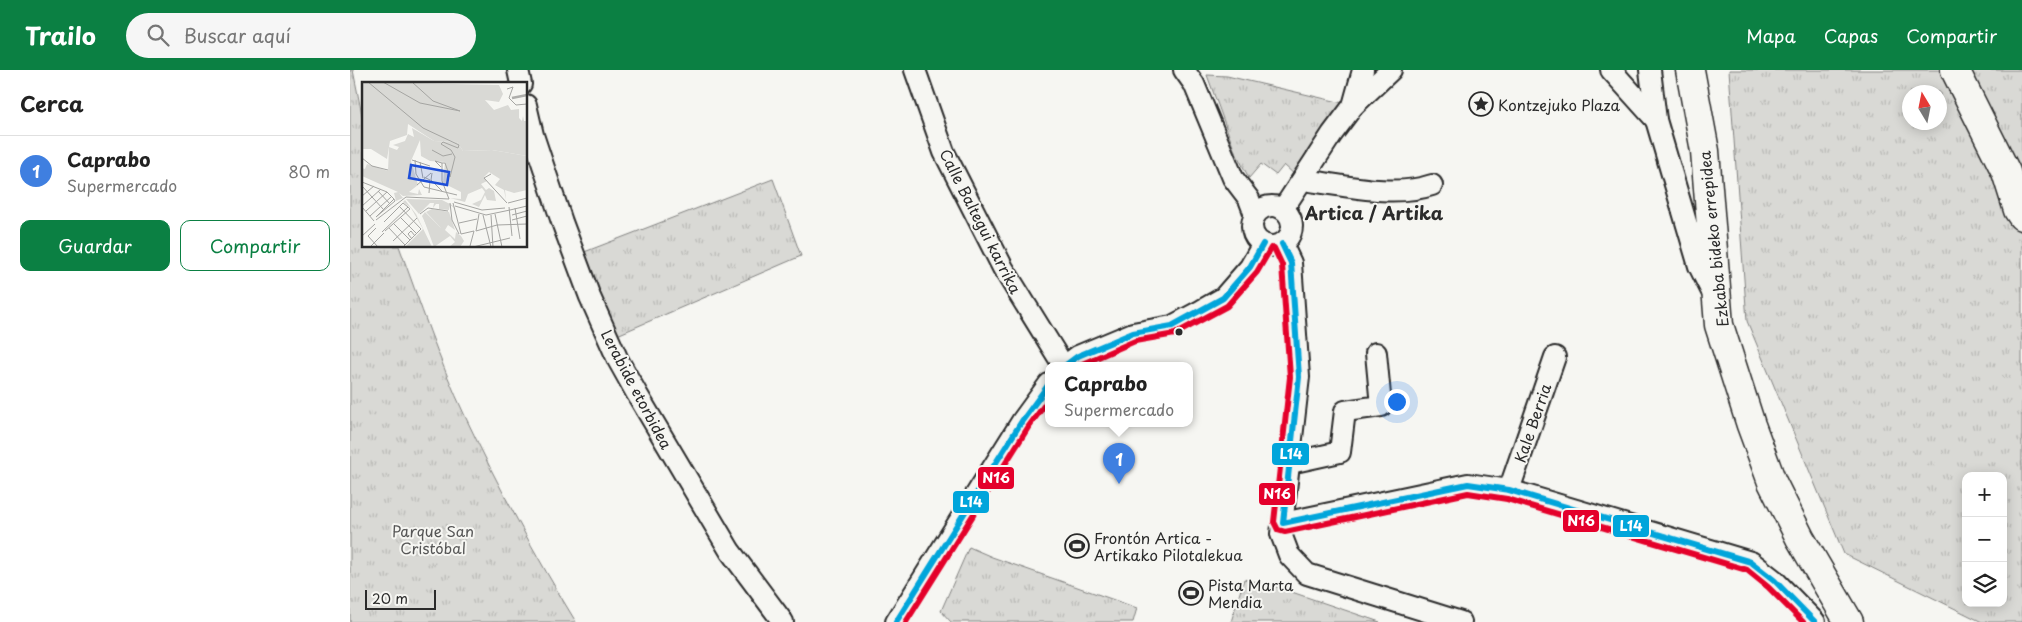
<!DOCTYPE html>
<html lang="es">
<head>
<meta charset="utf-8">
<style>
  :root { --surface:#fff; --page:#f6f6f6; --text:#222; --muted:#767676; --line:#e0e0e0; --accent:#0b8043 }
  body { margin:0; font-family:"Playpen Sans",sans-serif; background:var(--page); color:var(--text) }
  .controls { position:absolute; right:15px; bottom:15px; display:grid; overflow:hidden; border-radius:10px; box-shadow:0 2px 12px #0003 }
  .controls button { width:45px; height:45px; display:grid; place-items:center; padding:0; border:0; border-bottom:1px solid var(--line); background:var(--surface); color:var(--text); font:25px sans-serif }
  .compass { position:absolute; left:1552px; top:15px; width:45px; height:45px; border-radius:50%; background:var(--surface); box-shadow:0 2px 12px #0003; rotate:350deg }
  .scale { position:absolute; left:15px; bottom:12px; width:71px; box-sizing:border-box; padding-left:5px; border:2px solid #2b2b2b; border-top:0; font-size:14px; line-height:18px; white-space:nowrap; color:#2b2b2b; -webkit-text-stroke:4px #f6f6f2; paint-order:stroke }
  .you { position:absolute; left:1046px; top:331px; width:18px; height:18px; margin:-12px; border:4px solid #fff; border-radius:50%; background:#1a73e8; box-shadow:0 0 0 8px #1a73e833 }
  .badge { display:grid; place-items:center; width:32px; height:32px; border-radius:50%; background:var(--accent); color:#fff; font-size:16px; font-weight:700 }
  .pin { position:absolute; translate:-50% -41px; filter:drop-shadow(0 1px 2px #0008) }
  .pin::after { content:''; position:absolute; top:26px; width:18px; height:15px; background:inherit; clip-path:polygon(0 0,100% 0,50% 100%) }
  .popup { position:absolute; left:695px; top:292px; width:148px; height:65px; box-sizing:border-box; display:grid; place-content:center; border-radius:10px; background:var(--surface); filter:drop-shadow(0 1px 4px #0005); font-size:16px; white-space:nowrap; color:var(--muted) }
  .popup b { font-size:19px; color:var(--text) }
  .popup::after { content:''; position:absolute; left:50%; top:100%; margin-left:-10px; border:10px solid transparent; border-top-color:var(--surface) }
  .list { margin:0; padding:0; list-style:none }
  h2 { display:flex; justify-content:space-between; align-items:center; height:65px; margin:0; padding:0 20px; font-size:21px }
  h2 small { font-size:16px; font-weight:400; color:var(--muted) }
  .list li { display:grid; grid-template-columns:32px 1fr auto; gap:15px; align-items:center; box-sizing:border-box; height:70px; padding:0 20px; border-top:1px solid var(--line) }
  .list b { display:block; font-size:19px; white-space:nowrap }
  .list p { margin:0; font-size:16px; white-space:nowrap; color:var(--muted) }
  .list em { font-size:16px; font-style:normal; color:var(--muted) }
  .actions { display:flex; gap:10px; padding:15px 20px }
  .actions a { flex:1; padding:11px 0; border:1px solid var(--accent); border-radius:10px; text-align:center; font-size:18px; color:var(--accent) }
  .actions .main { background:var(--accent); color:#fff }
  .icon { flex:none; width:28px; height:28px; fill:none; stroke:currentColor; stroke-width:2; stroke-linecap:round; stroke-linejoin:round }
  .map { position:relative; flex:none; width:1672px; height:552px; overflow:hidden }
  header { display:flex; align-items:center; gap:30px; box-sizing:border-box; height:70px; padding:0 25px; background:var(--accent); color:#fff }
  header strong { font-size:24px }
  nav { display:flex; gap:28px; margin-inline-start:auto; font-size:18px }
  .search { width:350px; height:45px; background:var(--page); display:flex; align-items:center; gap:12px; box-sizing:border-box; padding:0 18px; border-radius:28px; color:var(--muted); font-size:19px }
  main { display:flex }
  aside { flex:1; background:var(--surface) }
  .map>svg:first-child { display:block }
</style>
</head>
<body>
<header>
<strong>Trailo</strong>
<div class="search"><svg class="icon" aria-label="search" viewBox="0 0 24 24"><circle cx="10" cy="10" r="6"/><path d="M15 15l6 6"/></svg>Buscar aquí</div>
<nav><a>Mapa</a><a>Capas</a><a>Compartir</a></nav>
</header>
<main>
<aside>
<h2>Cerca<small></small></h2>
<ul class="list">
<li><span class="badge" style="background:#3f7fe0">1</span><div><b>Caprabo</b><p>Supermercado</p></div><em>80 m</em></li>
</ul>
<div class="actions"><a class="main">Guardar</a><a>Compartir</a></div>
</aside>
<div class="map">
<svg width="1672" height="552" viewBox="0 0 1672 552">
  <defs>
    <pattern id="grass-tufts" width="24" height="20" patternUnits="userSpaceOnUse" patternTransform="scale(1.25)"><rect width="24" height="20" fill="#d9d9d5"/><path d="M3 7l-1-3M5 7V3M7 7l1-3M15 17l-1-3M17 17v-4M19 17l1-3" fill="none" stroke="#babab7"/></pattern>
  </defs>
  <rect width="100%" height="100%" fill="#f6f6f2"/>
  <filter id="ink" filterUnits="userSpaceOnUse"><feTurbulence type="fractalNoise" baseFrequency=".02" numOctaves="2"/><feDisplacementMap in="SourceGraphic" scale="10" xChannelSelector="R" yChannelSelector="G"/><feConvolveMatrix kernelMatrix="1 2 1 2 8 2 1 2 1" color-interpolation-filters="sRGB"/></filter>
  <g filter="url(#ink)">
    <g fill="url(#grass-tufts)" stroke="#828280" fill-rule="evenodd">
      <path d="M0,0H3L14,55V176H49C70,233 89,291 115,346C148,416 185,485 226,552H0Z"/>
      <path d="M1379,0H1672V552H1632L1494,484L1397,251ZM1560,22H1590V52H1560ZM1616,406H1653V533H1616Z"/>
      <polygon points="857,5 877,6 993,33 946,106 934,95 926,105 911,94 899,108 884,79"/>
      <polygon points="423,109 451,186 258,269 224,186"/>
      <polygon points="619,477 642,487 787,538 783,552 601,552 591,541"/>
      <polygon points="894,509 927,517 1030,552 881,552"/>
    </g>
    <g fill="none" stroke-linecap="round" stroke-linejoin="round">
      <g stroke="#2b2b2b" stroke-width="24">
        <g id="street">
          <polyline points="168,0 171,14"/>
          <polyline points="565,0 594,82 653,198 713,295"/>
          <polyline points="834,0 844,14 883,108 899,129 905,145"/>
          <polyline points="1261,0 1306,50"/>
          <polyline points="1300,0 1306,50 1349,196 1362,222"/>
          <polyline points="176,35 183,65 212,152 240,227 268,290 287,324 380,481 433,552"/>
          <polyline points="1003,36 1013,0"/>
          <path d="M953,110C993,115 1044,128 1082,115"/>
          <circle cx="922" cy="156" r="20"/>
          <polyline points="933,139 982,64 1003,36 1041,0"/>
          <polyline points="932,174 941,193 949,307 931,464 939,485 957,504 1111,552"/>
          <polyline points="716,295 728,286 783,263 822,256 852,240 873,228 900,197 913,174"/>
          <polyline points="940,393 990,382 995,341 1031,336 1026,283"/>
          <polyline points="1159,420 1205,287"/>
          <polyline points="933,453 1118,414 1159,420 1401,492 1424,510 1465,552"/>
          <polyline points="546,552 672,351 699,314"/>
        </g>
      </g>
      <g stroke="#2b2b2b" stroke-width="31">
        <g id="secondary">
          <polyline points="1340,0 1355,81 1369,255 1401,355 1422,412 1450,468 1499,552"/>
          <polyline points="1605,0 1656,102 1668,140 1672,146"/>
        </g>
      </g>
      <use href="#street" stroke="#f6f6f2" stroke-width="20"/>
      <use href="#secondary" stroke="#f6f6f2" stroke-width="28"/>
      <g stroke="#f6f6f2" stroke-width="10">
        <g id="bus-1">
          <polyline points="932,174 941,193 949,307 933,453 1118,414 1159,420 1401,492 1424,510 1465,552"/>
          <polyline points="716,295 728,286 783,263 822,256 873,228 900,197 913,174"/>
          <polyline points="546,552 672,351 699,314"/>
        </g>
      </g>
      <g stroke="#f6f6f2" stroke-width="10">
        <g id="bus-2">
          <polyline points="924,178 932,195 940,307 924,452 928,460 935,462 1118,423 1157,429 1397,500 1418,517 1453,552"/>
          <polyline points="730,295 785,271 825,264 877,236 907,202 921,178"/>
          <polyline points="556,552 679,356 699,329"/>
        </g>
      </g>
      <use href="#bus-1" stroke="#00a5db" stroke-width="6"/>
      <use href="#bus-2" stroke="#e4002b" stroke-width="6"/>
    </g>
  </g>
  <defs>
    <g id="sight-ring" transform="scale(1.25)"><circle r="9.5" fill="#f6f6f2" stroke="#2b2b2b" stroke-width="1.5"/><path d="M0-6L1.8-2.2L6-1.7L2.9 1.2L3.7 5.4L0 3.3L-3.7 5.4L-2.9 1.2L-6-1.7L-1.8-2.2Z" fill="#2b2b2b"/></g>
    <g id="stadium-ring" transform="scale(1.25)"><circle r="9.5" fill="#f6f6f2" stroke="#2b2b2b" stroke-width="1.5"/><path d="M0-5a6.5 5 0 1 0 0 10a6.5 5 0 1 0 0-10ZM-3.5-1.8h7v3.6h-7Z" fill="#2b2b2b"/></g>
  </defs>
  <g fill-rule="evenodd">
    <use href="#sight-ring" x="1131" y="34"/>
    <use href="#stadium-ring" x="727" y="476"/>
    <use href="#stadium-ring" x="841" y="523"/>
  </g>
  <circle fill="#2b2b2b" stroke="#f6f6f2" stroke-width="2" cx="829" cy="262" r="4.5"/>
  <g text-anchor="middle" dominant-baseline="central" stroke-width="4" stroke-linejoin="round" paint-order="stroke">
    <g font-size="15" fill="#2b2b2b" stroke="#f6f6f2" text-anchor="start">
      <text x="1148" y="34">Kontzejuko Plaza</text>
      <text x="744" y="467">Frontón Artica -<tspan x="744" dy="17">Artikako Pilotalekua</tspan></text>
      <text x="858" y="514">Pista Marta<tspan x="858" dy="17">Mendia</tspan></text>
    </g>
    <g font-size="15" fill="#2b2b2b" stroke="#f6f6f2">
      <text transform="translate(631 151) rotate(63)">Calle Baltegui karrika</text>
      <text transform="translate(1363 169) rotate(-96)">Ezkaba bideko errepidea</text>
      <text transform="translate(287 319) rotate(62)">Lerabide etorbidea</text>
      <text transform="translate(1182 353) rotate(-71)">Kale Berria</text>
    </g>
    <g font-size="15" fill="#565656" stroke="#f6f6f2">
      <text x="83" y="460">Parque San<tspan x="83" dy="17">Cristóbal</tspan></text>
    </g>
    <g font-size="18" font-weight="bold" fill="#2b2b2b" stroke="#f6f6f2">
      <text x="1024" y="142">Artica / Artika</text>
    </g>
  </g>
  <g transform="translate(12 12)">
    <rect width="165" height="165" fill="#f6f6f2"/>
    <path d="M50,46L72,59L95,60L101,69L130,68L165,74V108L152,111L143,108L144,118L142,108L133,103L138,97L127,90L122,95L125,99L119,102L124,108L127,106L132,109L134,119L125,118L123,113L117,125L110,122L119,118L123,110L120,106L106,112L103,120L88,116L99,117V110L81,101L83,80L68,79L59,74L58,58L49,79L56,103L47,110L56,112L57,107L60,113L41,114L37,111L41,116L34,119L32,111L36,110L0,94V86L3,87L5,82L26,89L27,65L35,68L37,65L31,63L43,59L46,52L52,55ZM44,117L80,118L90,123L94,127L88,123L87,128L77,127V122H74L71,126L72,121H68L57,132ZM43,118L54,132L70,165H43L61,147L49,126L41,120ZM70,127L87,130L93,148L86,143L83,148L93,157L94,150L99,154L102,159L98,165H87L93,160L88,154L72,165L62,138L79,146L64,130Z" fill="#d9d9d5"/>
    <path d="M0,0L137,3L141,12L137,20L123,18L132,28L146,23L149,28L157,27V36L160,39L161,34L162,39H165V74L130,68L101,69L95,60L72,59L46,42L45,53L28,59L25,77L9,67H1Z" fill="#d9d9d5"/>
    <path d="M63,130L79,146L73,151L67,149L60,134Z" fill="#d9d9d5"/>
    <path fill="none" stroke="#aeaeab" stroke-width="2.5" d="M150,16L165,13"/>
    <path fill="none" stroke="#a5a5a2" stroke-width="1" d="M6,0L61,46L97,63L96,66L81,60L79,62L89,68L93,75L88,95L83,81H80V99L87,117M21,0L58,21L98,29L71,19L50,0M145,7L151,5L147,16L154,23L165,22M70,68L81,74L90,72M0,76L10,84L26,88M50,78L68,84M53,78L54,92L62,105L95,113M58,80L61,96M79,85L73,79L80,81M70,91L69,98L80,109M129,92L122,96L145,121M62,95L68,98L67,111M0,100L25,110L32,117M55,103L69,91M0,104L21,127M16,109L28,122M0,114L12,104M32,117L33,119L14,135ZM92,120L120,128L143,126M88,121L90,138L97,152M91,121L99,152M146,121L165,116M0,124L19,107M37,124L59,147L41,165M93,124L124,133L148,128M0,125L12,139M147,125L150,154M153,126L158,157M148,128L165,124M4,129L25,110M58,132L66,126L86,129M117,132L114,149L135,143L165,142M133,132L140,165M121,133L129,165M129,133L131,165M150,133L165,129M8,134L29,115M38,135L55,152M14,138L44,115L87,117M150,138L165,134M22,140L41,121L46,125M97,141L115,137M32,142L48,158M14,146L6,154L16,165M27,146L43,163M23,149L48,127L46,125M20,150L46,125M99,152L112,149L108,164M0,154L13,142M50,157L46,152L49,149L53,154M31,159L55,136M8,165L22,151M111,165L148,156"/>
    <path fill="#1d4ed8" fill-opacity="0.15" stroke="#1d4ed8" stroke-width="2.5" d="M49,83L87,90L85,103L47,96Z"/>
    <rect width="165" height="165" fill="none" stroke="#2b2b2b" stroke-width="2.5"/>
  </g>
  <g stroke="#f6f6f2" stroke-width="2">
    <rect x="921" y="372" width="39" height="24" rx="5" fill="#00a5db"/>
    <rect x="627" y="396" width="38" height="24" rx="5" fill="#e4002b"/>
    <rect x="908" y="412" width="38" height="24" rx="5" fill="#e4002b"/>
    <rect x="602" y="420" width="38" height="24" rx="5" fill="#00a5db"/>
    <rect x="1212" y="439" width="38" height="24" rx="5" fill="#e4002b"/>
    <rect x="1262" y="444" width="38" height="24" rx="5" fill="#00a5db"/>
  </g>
  <g font-size="14" text-anchor="middle" font-weight="bold" fill="#fff">
    <text x="941" y="389">L14</text>
    <text x="646" y="413">N16</text>
    <text x="927" y="429">N16</text>
    <text x="621" y="437">L14</text>
    <text x="1231" y="456">N16</text>
    <text x="1281" y="461">L14</text>
  </g>
</svg>
<div class="controls">
<button>+</button>
<button>−</button>
<button><svg class="icon" aria-label="layers" viewBox="0 0 24 24"><path d="M12 4l9 5-9 5-9-5zM3 14l9 5 9-5"/></svg></button>
</div>
<svg class="compass" viewBox="-18 -18 36 36"><path d="M0-13l5 13h-10z" fill="#e53935"/><path d="M0 13l5-13h-10z" fill="#767676"/></svg>
<div class="scale">20 m</div>
<div class="you"></div>
<div class="pin badge" style="left:769px;top:414px;background:#3f7fe0">1</div>
<div class="popup"><b>Caprabo</b>Supermercado</div>
</div>
</main>
</body>
</html>
